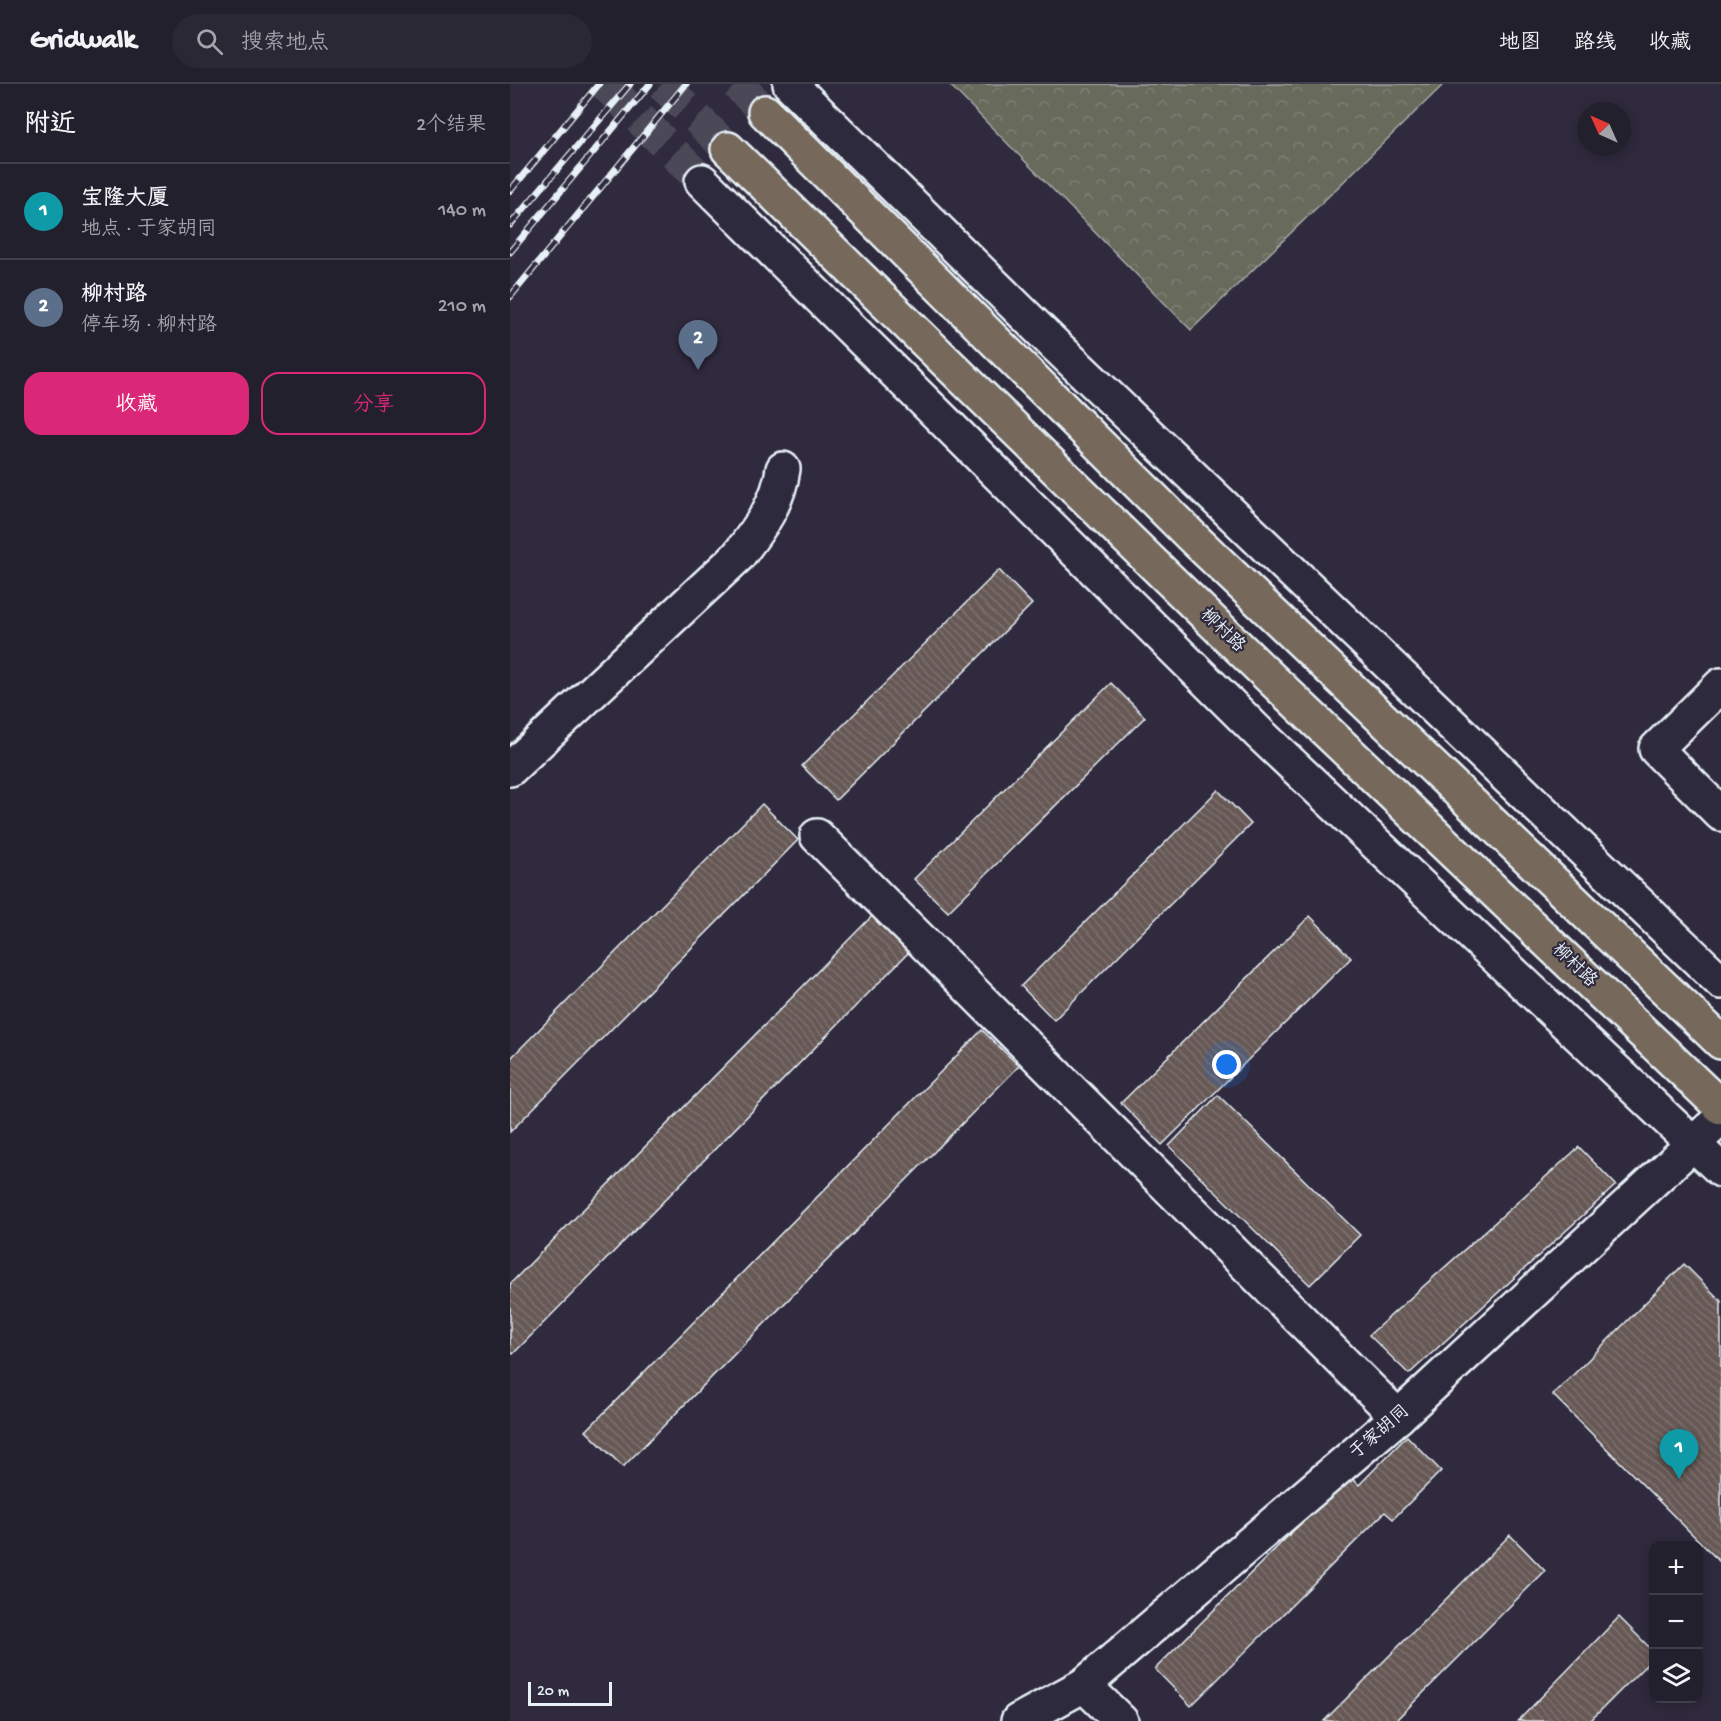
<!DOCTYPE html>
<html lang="zh">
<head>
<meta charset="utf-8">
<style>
  :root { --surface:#23202e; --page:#2b2836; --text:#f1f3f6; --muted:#a3a3aa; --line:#403e4a; --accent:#db2777 }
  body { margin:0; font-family:"Gochi Hand","LXGW WenKai TC",sans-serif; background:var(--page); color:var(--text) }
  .controls { position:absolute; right:18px; bottom:18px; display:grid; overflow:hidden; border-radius:12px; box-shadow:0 3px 15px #0003 }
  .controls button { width:54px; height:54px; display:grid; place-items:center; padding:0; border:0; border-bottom:2px solid var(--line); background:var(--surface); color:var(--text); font:30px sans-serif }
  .compass { position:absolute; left:1067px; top:18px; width:54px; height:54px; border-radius:50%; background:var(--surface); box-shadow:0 3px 15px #0003; rotate:315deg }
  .scale { position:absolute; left:18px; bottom:15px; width:84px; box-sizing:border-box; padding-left:6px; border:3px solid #e8f1f8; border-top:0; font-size:16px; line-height:21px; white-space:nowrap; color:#e8f1f8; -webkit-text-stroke:4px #2f2a3d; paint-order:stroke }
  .you { position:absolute; left:717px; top:981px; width:21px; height:21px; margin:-15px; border:4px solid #fff; border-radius:50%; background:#1a73e8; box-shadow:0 0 0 9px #1a73e833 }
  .badge { display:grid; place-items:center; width:39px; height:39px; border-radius:50%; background:var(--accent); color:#fff; font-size:20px; font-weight:700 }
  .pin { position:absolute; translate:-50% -50px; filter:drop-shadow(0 2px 3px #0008) }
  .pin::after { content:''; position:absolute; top:32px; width:21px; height:18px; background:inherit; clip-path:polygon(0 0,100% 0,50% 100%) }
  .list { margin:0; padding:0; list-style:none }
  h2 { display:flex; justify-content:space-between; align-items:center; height:78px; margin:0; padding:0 24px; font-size:26px }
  h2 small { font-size:20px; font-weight:400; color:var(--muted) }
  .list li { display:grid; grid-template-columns:39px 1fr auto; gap:18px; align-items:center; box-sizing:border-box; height:96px; padding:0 24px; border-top:2px solid var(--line) }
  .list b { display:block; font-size:22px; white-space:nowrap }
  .list p { margin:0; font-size:20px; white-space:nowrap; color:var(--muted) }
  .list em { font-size:20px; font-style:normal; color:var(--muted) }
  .actions { display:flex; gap:12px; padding:18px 24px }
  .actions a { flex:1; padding:14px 0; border:2px solid var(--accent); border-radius:18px; text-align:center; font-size:21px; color:var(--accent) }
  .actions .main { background:var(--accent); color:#fff }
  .icon { flex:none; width:33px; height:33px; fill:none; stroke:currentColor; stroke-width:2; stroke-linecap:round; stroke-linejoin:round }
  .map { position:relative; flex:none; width:1211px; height:1637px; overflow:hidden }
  header { display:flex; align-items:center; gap:36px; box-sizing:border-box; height:84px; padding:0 30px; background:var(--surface); border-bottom:2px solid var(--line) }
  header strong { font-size:28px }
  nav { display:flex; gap:33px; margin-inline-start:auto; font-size:21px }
  .search { width:420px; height:54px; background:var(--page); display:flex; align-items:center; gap:15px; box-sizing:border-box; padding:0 21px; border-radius:33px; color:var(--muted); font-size:22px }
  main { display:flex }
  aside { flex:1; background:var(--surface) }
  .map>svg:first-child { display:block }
</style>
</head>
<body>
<header>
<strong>Gridwalk</strong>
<div class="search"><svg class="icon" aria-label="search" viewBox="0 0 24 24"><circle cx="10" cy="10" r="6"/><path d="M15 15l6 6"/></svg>搜索地点</div>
<nav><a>地图</a><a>路线</a><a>收藏</a></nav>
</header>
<main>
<aside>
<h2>附近<small>2个结果</small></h2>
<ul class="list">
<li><span class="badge" style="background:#0f9aa8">1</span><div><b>宝隆大厦</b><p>地点 · 于家胡同</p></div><em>140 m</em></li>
<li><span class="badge" style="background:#5c6f8a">2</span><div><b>柳村路</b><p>停车场 · 柳村路</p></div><em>210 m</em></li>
</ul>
<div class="actions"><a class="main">收藏</a><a>分享</a></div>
</aside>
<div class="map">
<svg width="1211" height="1637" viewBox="0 0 1211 1637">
  <defs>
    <pattern id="forest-crowns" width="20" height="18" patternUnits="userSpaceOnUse" patternTransform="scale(1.5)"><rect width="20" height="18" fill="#676a5c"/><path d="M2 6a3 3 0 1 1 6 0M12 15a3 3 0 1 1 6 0" fill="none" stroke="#7d8074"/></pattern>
    <pattern id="building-back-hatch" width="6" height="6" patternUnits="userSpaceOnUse" patternTransform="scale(1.5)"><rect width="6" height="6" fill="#665855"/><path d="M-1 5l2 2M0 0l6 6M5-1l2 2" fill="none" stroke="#7c706e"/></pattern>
  </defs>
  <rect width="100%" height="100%" fill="#2f2a3d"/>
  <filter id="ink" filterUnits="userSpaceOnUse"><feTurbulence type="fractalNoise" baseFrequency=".0167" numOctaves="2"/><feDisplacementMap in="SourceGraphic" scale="12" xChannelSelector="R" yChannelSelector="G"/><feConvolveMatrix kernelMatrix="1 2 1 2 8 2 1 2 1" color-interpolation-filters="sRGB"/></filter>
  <g filter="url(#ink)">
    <polygon fill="url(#forest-crowns)" stroke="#a8aeaa" stroke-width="1.5" points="439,0 934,0 681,246"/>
    <g fill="url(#building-back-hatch)" stroke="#e8f1f8" stroke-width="1.5">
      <polygon points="489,486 522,520 326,716 292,682"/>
      <polygon points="601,599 635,633 438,828 404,795"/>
      <polygon points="708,706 741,740 544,936 511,902"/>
      <polygon points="252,720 288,756 0,1048 0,975"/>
      <polygon points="362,832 399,868 3,1270 0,1267 0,1200"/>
      <polygon points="800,832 841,874 652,1061 611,1019"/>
      <polygon points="472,946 509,982 113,1383 76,1347"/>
      <polygon points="708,1011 850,1151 800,1201 659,1062"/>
      <polygon points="1069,1063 1106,1101 899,1290 859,1251"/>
      <polygon points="1174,1180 1211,1217 1211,1479 1043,1311"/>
      <polygon points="897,1352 931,1387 883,1435 875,1428 681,1622 645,1585 839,1391 849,1401"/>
      <polygon points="1000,1451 1035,1487 885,1637 814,1637"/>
      <polygon points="1109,1533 1144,1568 1144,1573 1080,1637 1008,1637"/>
    </g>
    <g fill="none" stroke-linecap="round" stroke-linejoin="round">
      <polyline stroke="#4b4859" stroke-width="33" stroke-dasharray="33 16" stroke-linecap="butt" points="95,0 192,97"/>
      <g stroke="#4b4859" stroke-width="33" stroke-dasharray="33 16" stroke-linecap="butt">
        <polyline points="152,0 218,65"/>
        <polyline points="227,0 255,28"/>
      </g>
      <g stroke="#e8f1f8" stroke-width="38">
        <g id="minor">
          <polyline points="280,0 542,258 1211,898"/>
          <polyline points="192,97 750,650 1211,1086"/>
          <polyline points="1211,601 1146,665 1211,730"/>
          <path d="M0,685L228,472C249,444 268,421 273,385"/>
          <polyline points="307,752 888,1333"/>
          <polyline points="574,1601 611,1637"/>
          <polyline points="508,1637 574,1601 888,1333 1211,1034"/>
        </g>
      </g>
      <g stroke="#e8f1f8" stroke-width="38">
        <g id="major">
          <polyline points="255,28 681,452 1211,958"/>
          <polyline points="218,65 747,581 1211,1023"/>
        </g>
      </g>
      <use href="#minor" stroke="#2f2a3d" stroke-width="33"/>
      <use href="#major" stroke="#76695c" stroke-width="33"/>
      <g stroke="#e8f1f8" stroke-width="7">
        <g id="rail">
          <polyline points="0,107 89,0"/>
          <polyline points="0,141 120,0"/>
          <polyline points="0,168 140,0"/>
          <polyline points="0,213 176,0"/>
        </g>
      </g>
      <use href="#rail" stroke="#2f2a3d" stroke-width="4.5" stroke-dasharray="14" stroke-linecap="butt"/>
    </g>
  </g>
  <g text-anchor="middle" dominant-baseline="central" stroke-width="4.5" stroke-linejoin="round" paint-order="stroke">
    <g font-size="18" fill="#e8f1f8" stroke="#2f2a3d">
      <text transform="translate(712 547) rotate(44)">柳村路</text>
      <text transform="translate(1064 882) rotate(44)">柳村路</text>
      <text transform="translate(870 1349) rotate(-41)">于家胡同</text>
    </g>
  </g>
</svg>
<div class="controls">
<button>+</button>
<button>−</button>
<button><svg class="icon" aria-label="layers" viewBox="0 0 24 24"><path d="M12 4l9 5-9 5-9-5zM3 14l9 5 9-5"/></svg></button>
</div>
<svg class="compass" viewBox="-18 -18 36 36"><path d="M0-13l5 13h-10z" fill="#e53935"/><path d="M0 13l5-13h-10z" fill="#a3a3aa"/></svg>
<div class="scale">20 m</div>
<div class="you"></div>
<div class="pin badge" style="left:1169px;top:1395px;background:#0f9aa8">1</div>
<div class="pin badge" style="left:188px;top:286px;background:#5c6f8a">2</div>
</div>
</main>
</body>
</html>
